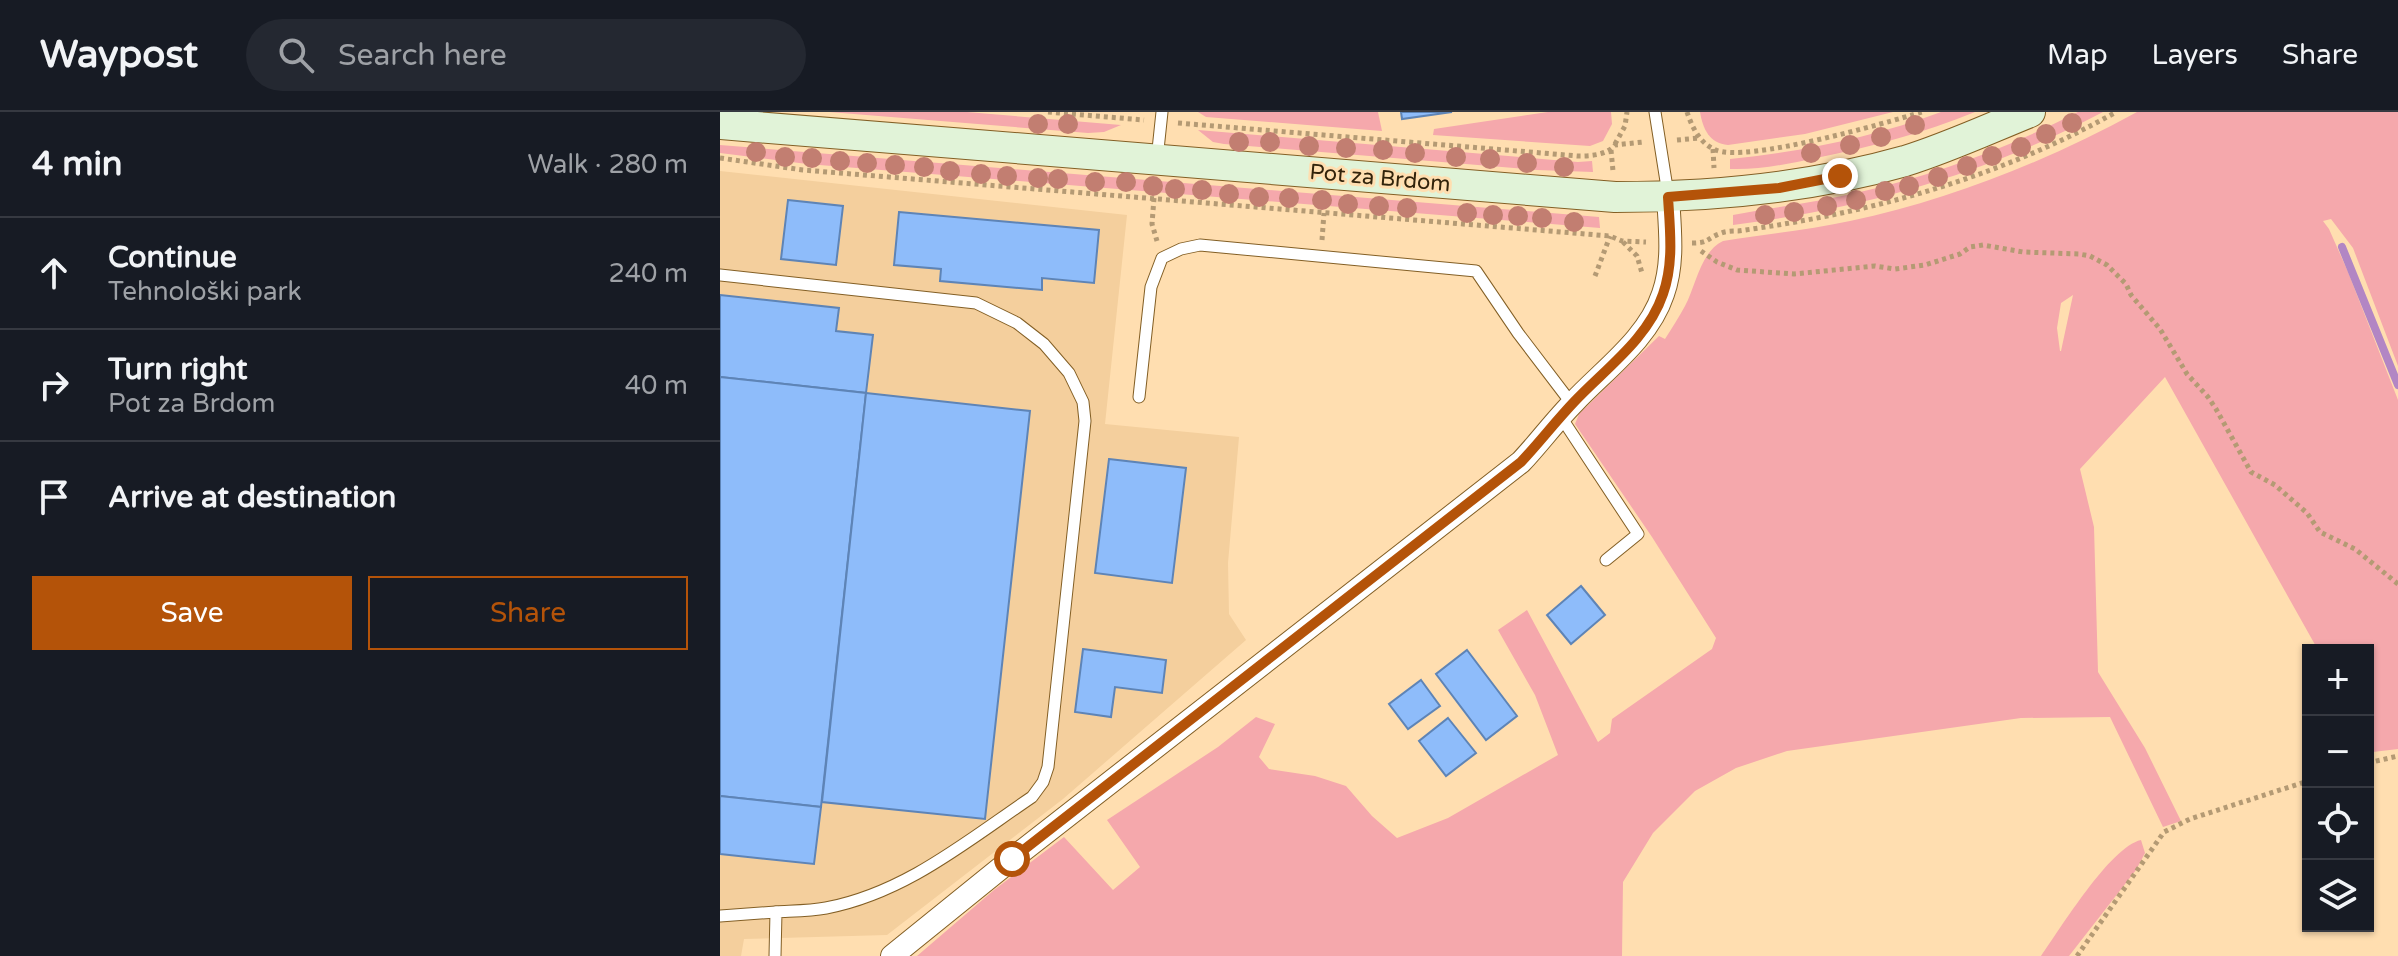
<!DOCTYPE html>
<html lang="en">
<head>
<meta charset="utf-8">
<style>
  :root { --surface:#171b24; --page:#242831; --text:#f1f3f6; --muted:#9ea1a6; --line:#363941; --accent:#b45309 }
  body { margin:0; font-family:"Varela Round",sans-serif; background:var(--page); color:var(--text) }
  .controls { position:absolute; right:24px; bottom:24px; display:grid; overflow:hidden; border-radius:0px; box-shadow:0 2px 6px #0004 }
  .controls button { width:72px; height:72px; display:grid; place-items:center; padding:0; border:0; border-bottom:2px solid var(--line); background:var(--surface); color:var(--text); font:40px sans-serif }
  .stop { position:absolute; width:24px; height:24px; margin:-18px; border:6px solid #b45309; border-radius:50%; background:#fff }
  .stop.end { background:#b45309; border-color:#fff; box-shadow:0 2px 8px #0008 }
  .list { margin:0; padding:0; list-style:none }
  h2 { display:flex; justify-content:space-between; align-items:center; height:104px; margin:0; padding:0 32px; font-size:34px }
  h2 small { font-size:26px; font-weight:400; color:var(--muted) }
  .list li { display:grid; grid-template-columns:52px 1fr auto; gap:24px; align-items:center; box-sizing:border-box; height:112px; padding:0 32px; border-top:2px solid var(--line) }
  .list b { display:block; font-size:30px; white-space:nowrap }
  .list p { margin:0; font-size:26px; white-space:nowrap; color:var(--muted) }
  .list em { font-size:26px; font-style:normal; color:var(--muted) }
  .actions { display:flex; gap:16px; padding:24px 32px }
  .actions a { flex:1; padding:18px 0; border:2px solid var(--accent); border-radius:0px; text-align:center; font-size:28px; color:var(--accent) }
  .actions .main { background:var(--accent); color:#fff }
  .icon { flex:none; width:44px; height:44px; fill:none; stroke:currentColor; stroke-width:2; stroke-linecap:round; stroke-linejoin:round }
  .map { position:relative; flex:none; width:1678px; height:844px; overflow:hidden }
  header { display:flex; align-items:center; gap:48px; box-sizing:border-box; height:112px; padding:0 40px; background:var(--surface); border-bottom:2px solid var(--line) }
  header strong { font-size:38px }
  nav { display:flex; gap:44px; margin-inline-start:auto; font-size:28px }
  .search { width:560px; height:72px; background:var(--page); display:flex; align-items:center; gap:20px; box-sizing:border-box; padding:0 28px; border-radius:44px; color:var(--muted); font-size:30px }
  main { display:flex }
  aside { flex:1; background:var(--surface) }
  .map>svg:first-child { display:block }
</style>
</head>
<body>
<header>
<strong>Waypost</strong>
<div class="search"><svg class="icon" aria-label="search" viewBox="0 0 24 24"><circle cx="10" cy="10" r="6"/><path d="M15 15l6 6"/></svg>Search here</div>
<nav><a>Map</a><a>Layers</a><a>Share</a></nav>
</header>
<main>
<aside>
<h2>4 min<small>Walk · 280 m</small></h2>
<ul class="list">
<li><svg class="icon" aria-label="ahead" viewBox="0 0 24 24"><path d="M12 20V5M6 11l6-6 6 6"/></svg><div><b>Continue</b><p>Tehnološki park</p></div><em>240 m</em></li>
<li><svg class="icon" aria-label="right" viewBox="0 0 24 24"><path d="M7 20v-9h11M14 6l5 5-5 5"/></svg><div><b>Turn right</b><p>Pot za Brdom</p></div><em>40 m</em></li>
<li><svg class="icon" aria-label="arrive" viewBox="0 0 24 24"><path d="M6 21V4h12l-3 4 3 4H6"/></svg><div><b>Arrive at destination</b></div></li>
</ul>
<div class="actions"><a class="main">Save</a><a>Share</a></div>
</aside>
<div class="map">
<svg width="1678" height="844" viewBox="0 0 1678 844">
  <rect width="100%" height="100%" fill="#ffdeb0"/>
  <polygon fill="#f4cf9d" points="0,59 407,103 385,312 519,325 508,451 509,502 526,528 343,687 167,823 24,827 21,844 0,844"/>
  <g fill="#f5a8ac" fill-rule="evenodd">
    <polygon points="109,0 247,0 401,13 384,20 368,21"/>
    <polygon points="478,0 658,0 662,19 486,5"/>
    <polygon points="828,0 891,0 892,12 883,29 870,34 713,23 714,17"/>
    <path d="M980,0H1173L1085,22L1008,33C989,31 983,17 980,0Z"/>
    <path d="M1221,0H1255C1204,21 1150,35 1096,46C1068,52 1039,58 1010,57V47C1081,40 1154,25 1221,0Z"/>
    <path d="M1358,0H1383C1267,61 1143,97 1013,113V103C1056,95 1098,90 1140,80C1215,63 1290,35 1358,0Z"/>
    <path d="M1417,0H1678V254L1633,136L1611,107L1603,109L1609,117L1628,160L1678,288V637L1653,640L1648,631V538H1598L1445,265L1360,357L1374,415L1378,560L1425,636L1461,709L1443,715L1390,605L1301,606L1067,639L1016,656L975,679L933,721L903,770L902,844H197L274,778L344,725L393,778L420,755L387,708L498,635L536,605L555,612L539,645L549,657L595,664L626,674L652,704L677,726L728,706L838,643L815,583L778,518L807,498L878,630L890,621L892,607L992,537L996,526L932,425L855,312L859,302L939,224L945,227C952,216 959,205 965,194C976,174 980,140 1003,129C1045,122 1088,118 1130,109C1230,88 1327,49 1417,0ZM1353,183L1341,239H1340L1337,216L1341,191Z"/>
    <polygon points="478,18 858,50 872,49 873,60 817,58 504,32 493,30"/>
    <polygon points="0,33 879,105 880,116 87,52 0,41"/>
    <path d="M1421,728L1425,741L1416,758L1349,844H1321C1341,816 1390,735 1421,728Z"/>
  </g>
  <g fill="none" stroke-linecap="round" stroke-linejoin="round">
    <polyline stroke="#b286c4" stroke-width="8" points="1622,135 1678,273"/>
  </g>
  <g fill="#8ebcfa" stroke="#5e84b6" stroke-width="2">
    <polygon points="681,0 732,0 682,7"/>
    <polygon points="68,88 123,94 116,153 61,147"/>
    <polygon points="179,100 379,118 374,171 322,166 322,178 220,169 221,157 174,153"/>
    <polygon points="0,183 119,196 116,219 153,223 146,281 0,265"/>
    <polygon points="0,265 146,281 101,695 0,684"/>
    <polygon points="146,281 310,299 265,707 102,690"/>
    <polygon points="389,347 466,356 452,471 375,461"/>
    <polygon points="861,474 885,503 851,532 827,503"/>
    <polygon points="363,537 446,548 442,581 395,575 391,605 355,600"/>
    <polygon points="747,538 797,604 766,628 716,562"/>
    <polygon points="701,568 720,594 688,617 669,592"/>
    <polygon points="728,606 756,641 726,664 699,629"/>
    <polygon points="0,684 101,695 94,752 0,742"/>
  </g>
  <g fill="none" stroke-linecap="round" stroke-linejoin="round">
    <g stroke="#835f25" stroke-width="13">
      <g id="service">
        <polyline points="935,0 948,82"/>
        <polyline points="437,47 442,0"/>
        <path d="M0,163L256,191L297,211L324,232L349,261L363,290L365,309L328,655L323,670L312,685C247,729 185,781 106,796C90,799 72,799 56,800L55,844"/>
        <polyline points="419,285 431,175 442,146 461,137 480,133 756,159 798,221 852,292"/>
        <polyline points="841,305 918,422 886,448"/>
        <polyline points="0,804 56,800"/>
      </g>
    </g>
    <g stroke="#835f25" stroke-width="24">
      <path id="minor" d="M172,844L292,747L801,350C819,331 835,309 854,290C885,257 928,227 943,182C954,151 950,118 948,85"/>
    </g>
    <g stroke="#835f25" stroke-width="32">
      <path id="secondary" d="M0,12L895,85C993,85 1090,76 1185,49C1227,36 1268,17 1310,0"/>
    </g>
    <g stroke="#b49a74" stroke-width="5" stroke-dasharray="4 4" stroke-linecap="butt">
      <polyline points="328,0 424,8"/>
      <path d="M967,0C972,15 980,32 996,38C1026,51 1166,11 1202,0"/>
      <path d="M458,11L858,44C871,44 887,43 895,33L923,30"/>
      <polyline points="957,28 980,26"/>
      <polyline points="895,32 905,14 907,0"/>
      <polyline points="993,37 994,56"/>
      <polyline points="891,38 893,59"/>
      <polyline points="0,46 83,58 890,124 902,129 926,130"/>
      <polyline points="434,86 432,112 437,129"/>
      <polyline points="602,128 604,101"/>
      <polyline points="903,130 917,144 922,161"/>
      <path d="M972,131C989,131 986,127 999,122C1005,119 1012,119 1018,119C1150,101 1279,66 1396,0"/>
      <polyline points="981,139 997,150 1017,158 1074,162 1155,154 1175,157 1205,153 1240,142 1250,135 1263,133 1303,140 1359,142 1370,144 1387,153 1406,172 1411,183 1440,217 1467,262 1488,285 1496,297 1531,360 1555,373 1587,401 1600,420 1635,437 1678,472"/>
      <polyline points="875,164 890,124"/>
      <polyline points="1648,651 1678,644"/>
      <polyline points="1357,844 1444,720 1470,707 1588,669"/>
    </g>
    <use href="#service" stroke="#fff" stroke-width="11"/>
    <use href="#minor" stroke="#fff" stroke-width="22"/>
    <use href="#secondary" stroke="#e1f3d8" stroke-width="30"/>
  </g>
  <g fill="#c27e71">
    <circle cx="1352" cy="11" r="10"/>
    <circle cx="318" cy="12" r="10"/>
    <circle cx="348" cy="12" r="10"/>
    <circle cx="1195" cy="13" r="10"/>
    <circle cx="1326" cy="22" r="10"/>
    <circle cx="1161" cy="25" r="10"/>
    <circle cx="519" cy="30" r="10"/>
    <circle cx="550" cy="30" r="10"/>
    <circle cx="1130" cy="33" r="10"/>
    <circle cx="589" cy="34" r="10"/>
    <circle cx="1301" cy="35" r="10"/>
    <circle cx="626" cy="36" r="10"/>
    <circle cx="663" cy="38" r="10"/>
    <circle cx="36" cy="40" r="10"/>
    <circle cx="695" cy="41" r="10"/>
    <circle cx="1091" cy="41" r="10"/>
    <circle cx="1272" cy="44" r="10"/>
    <circle cx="65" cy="45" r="10"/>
    <circle cx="736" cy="45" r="10"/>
    <circle cx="92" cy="46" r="10"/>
    <circle cx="770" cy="47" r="10"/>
    <circle cx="120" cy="49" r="10"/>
    <circle cx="147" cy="51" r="10"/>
    <circle cx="807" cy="51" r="10"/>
    <circle cx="175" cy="53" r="10"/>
    <circle cx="1247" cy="54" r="10"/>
    <circle cx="204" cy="55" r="10"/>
    <circle cx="844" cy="55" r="10"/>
    <circle cx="230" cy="59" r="10"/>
    <circle cx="261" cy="62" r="10"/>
    <circle cx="287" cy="64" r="10"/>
    <circle cx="1218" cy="65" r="10"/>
    <circle cx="318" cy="66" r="10"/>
    <circle cx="338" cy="67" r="10"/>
    <circle cx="375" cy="70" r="10"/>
    <circle cx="406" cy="70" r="10"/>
    <circle cx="433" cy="74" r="10"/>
    <circle cx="1189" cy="74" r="10"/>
    <circle cx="455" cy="77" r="10"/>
    <circle cx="482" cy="78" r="10"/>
    <circle cx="1165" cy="79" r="10"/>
    <circle cx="509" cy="82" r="10"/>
    <circle cx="539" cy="85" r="10"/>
    <circle cx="569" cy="86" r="10"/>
    <circle cx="602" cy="88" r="10"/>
    <circle cx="1136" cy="88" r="10"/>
    <circle cx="628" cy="92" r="10"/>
    <circle cx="659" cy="94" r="10"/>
    <circle cx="1107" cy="94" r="10"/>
    <circle cx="687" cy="96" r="10"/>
    <circle cx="1074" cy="100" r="10"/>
    <circle cx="747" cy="101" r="10"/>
    <circle cx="773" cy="103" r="10"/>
    <circle cx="1045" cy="103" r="10"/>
    <circle cx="798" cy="104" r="10"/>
    <circle cx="822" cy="106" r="10"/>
    <circle cx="854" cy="110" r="10"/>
  </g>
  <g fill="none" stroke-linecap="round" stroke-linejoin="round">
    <path stroke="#b45309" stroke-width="10" d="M292,747L801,350C819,331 835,310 854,290C885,257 928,227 943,182C954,151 950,118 948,85L1059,76L1120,64"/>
  </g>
  <g text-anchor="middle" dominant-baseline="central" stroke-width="6" stroke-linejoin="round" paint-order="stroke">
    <g font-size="22" fill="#32230b" stroke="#ffdeb0">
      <text transform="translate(660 66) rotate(5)">Pot za Brdom</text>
    </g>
  </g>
</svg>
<div class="controls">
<button>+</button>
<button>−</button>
<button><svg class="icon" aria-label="locate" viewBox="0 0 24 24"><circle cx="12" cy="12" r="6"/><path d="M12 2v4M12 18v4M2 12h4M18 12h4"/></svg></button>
<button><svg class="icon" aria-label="layers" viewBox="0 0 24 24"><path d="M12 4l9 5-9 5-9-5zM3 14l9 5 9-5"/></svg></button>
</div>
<div class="stop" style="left:292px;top:747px"></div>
<div class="stop end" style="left:1120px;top:64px"></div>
</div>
</main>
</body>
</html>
